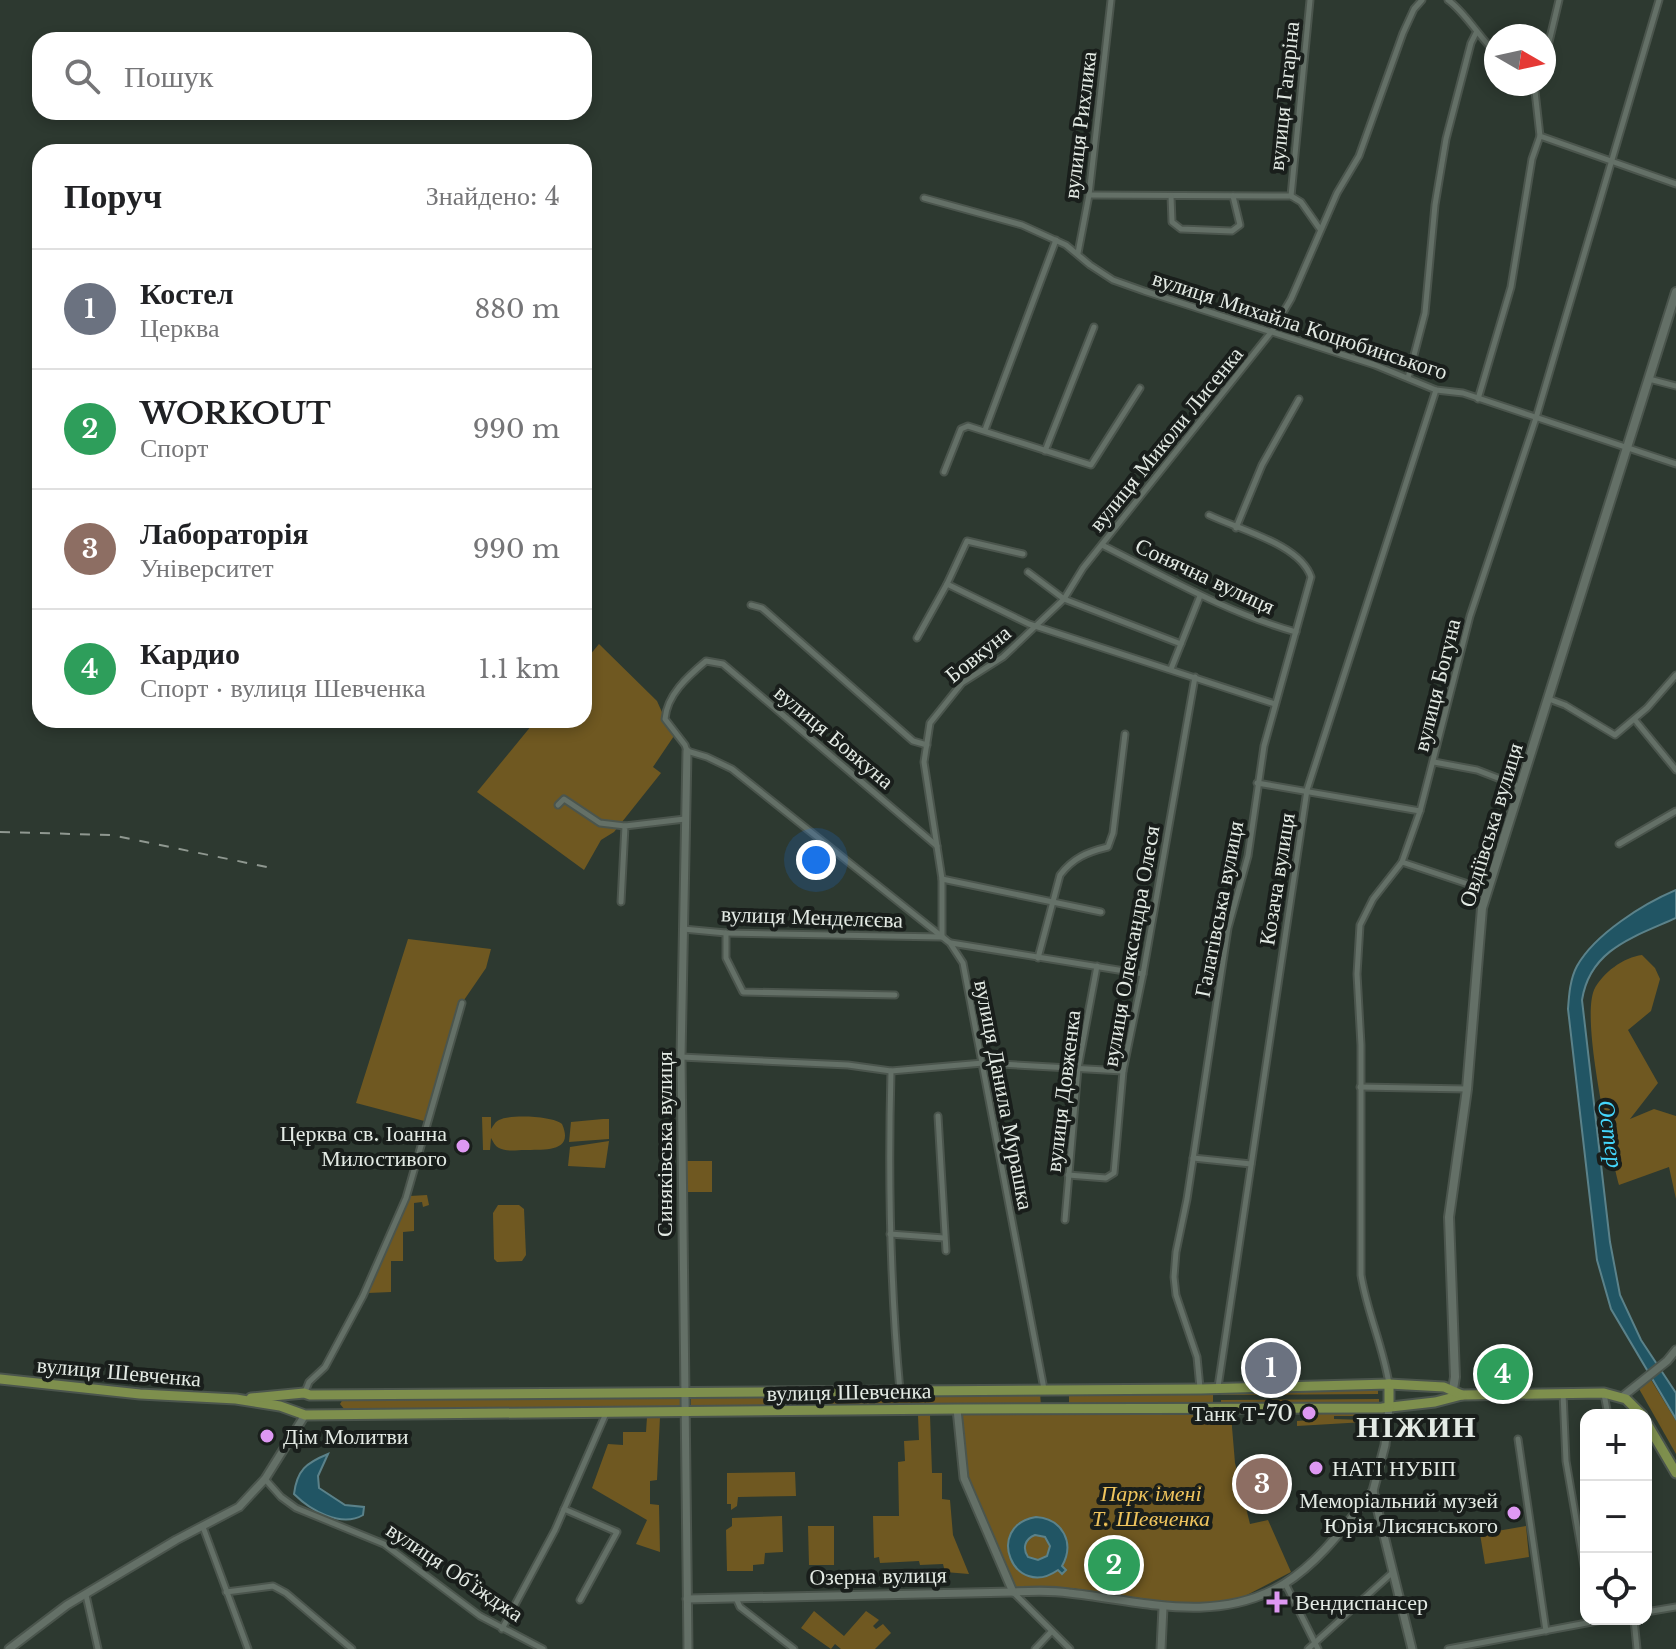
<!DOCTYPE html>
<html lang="uk">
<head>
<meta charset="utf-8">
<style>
  :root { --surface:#fff; --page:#f2f2f2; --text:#202124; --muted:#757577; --line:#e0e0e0; --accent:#b45309 }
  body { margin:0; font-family:"Libre Baskerville",serif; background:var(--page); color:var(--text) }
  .controls { position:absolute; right:24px; bottom:24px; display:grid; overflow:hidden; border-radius:16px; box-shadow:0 4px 12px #0003 }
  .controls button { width:72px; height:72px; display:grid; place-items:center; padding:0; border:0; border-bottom:2px solid var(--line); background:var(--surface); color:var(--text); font:40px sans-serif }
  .compass { position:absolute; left:1484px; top:24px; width:72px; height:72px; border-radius:50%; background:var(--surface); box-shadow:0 4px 12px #0003; rotate:99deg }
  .you { position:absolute; left:816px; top:860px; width:28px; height:28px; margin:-20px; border:6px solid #fff; border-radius:50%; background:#1a73e8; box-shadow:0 0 0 12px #1a73e833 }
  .badge { display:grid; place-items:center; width:52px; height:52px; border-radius:50%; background:var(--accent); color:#fff; font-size:26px; font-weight:700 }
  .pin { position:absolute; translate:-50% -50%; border:4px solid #fff; box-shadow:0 2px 8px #0006 }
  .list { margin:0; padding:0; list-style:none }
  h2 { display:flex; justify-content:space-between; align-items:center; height:104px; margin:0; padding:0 32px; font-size:34px }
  h2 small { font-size:26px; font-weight:400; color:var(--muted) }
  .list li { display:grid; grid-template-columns:52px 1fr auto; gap:24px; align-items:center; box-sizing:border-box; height:120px; padding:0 32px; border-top:2px solid var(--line) }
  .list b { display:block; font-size:30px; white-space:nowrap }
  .list p { margin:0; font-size:26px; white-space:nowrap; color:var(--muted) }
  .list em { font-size:26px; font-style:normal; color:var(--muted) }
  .icon { flex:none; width:44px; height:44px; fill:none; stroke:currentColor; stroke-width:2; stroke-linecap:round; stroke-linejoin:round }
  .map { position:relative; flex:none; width:1676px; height:1649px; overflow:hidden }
  .search { position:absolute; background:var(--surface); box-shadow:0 4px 12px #0003; left:32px; top:32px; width:560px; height:88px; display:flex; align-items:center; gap:20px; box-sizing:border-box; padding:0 28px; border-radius:24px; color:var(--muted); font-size:30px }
  .panel { position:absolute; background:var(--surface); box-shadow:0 4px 12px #0003; left:32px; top:144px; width:560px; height:584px; border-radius:24px }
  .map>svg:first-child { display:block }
</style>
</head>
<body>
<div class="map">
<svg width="1676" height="1649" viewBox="0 0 1676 1649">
  <rect width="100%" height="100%" fill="#2d3930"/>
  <g fill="#6f5821" fill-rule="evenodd">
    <polygon points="599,644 657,701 665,719 676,733 653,767 661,773 614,832 601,840 584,870 477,792 536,720 584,720 584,662"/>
    <polygon points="408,939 491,949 486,968 462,1003 428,1122 356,1103"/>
    <path d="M1642,955L1655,968L1660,979L1651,1011L1628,1030L1658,1083L1630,1119L1654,1109L1676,1116V1199L1669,1167L1619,1185C1610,1149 1581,1021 1594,990C1602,973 1624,957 1642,955Z"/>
    <path d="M482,1117H491V1129C494,1125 494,1123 499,1120C510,1114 553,1116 562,1124C575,1153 543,1149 525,1150C517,1150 506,1152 499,1148C494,1145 494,1143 491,1138L490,1150H483Z"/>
    <polygon points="603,1119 609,1119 609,1139 569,1142 571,1122"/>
    <polygon points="609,1141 605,1168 568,1166 570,1147"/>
    <rect x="684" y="1161" width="28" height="31"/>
    <polygon points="410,1196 427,1195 429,1205 423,1207 422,1202 414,1203 414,1231 403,1232 403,1261 391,1261 391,1292 368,1293"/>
    <polygon points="498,1205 519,1205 524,1209 526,1255 522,1261 497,1262 494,1259 493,1213"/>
    <polygon points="1650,1378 1676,1421 1676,1454 1638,1387"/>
    <polygon points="1378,1388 1378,1394 1221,1395 1221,1389"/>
    <polygon points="1213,1390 1213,1406 1069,1407 1069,1392"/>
    <polygon points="1040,1392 1041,1406 691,1409 691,1395"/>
    <polygon points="682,1396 682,1409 345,1410 340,1404 343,1399"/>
    <polygon points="1379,1399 1379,1404 1221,1406 1221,1400"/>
    <polygon points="1365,1412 1365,1416 1334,1416 1334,1419 1365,1420 1365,1422 1297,1426 1297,1421 1311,1420 1311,1415 1318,1413"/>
    <polygon points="918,1415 930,1415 932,1473 942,1473 942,1499 950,1500 953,1535 969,1574 945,1572 943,1564 920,1565 919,1561 880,1563 879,1557 874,1558 873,1516 899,1516 898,1462 905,1461 904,1441 919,1440"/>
    <path d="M961,1415H1231L1235,1463L1250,1524L1268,1520L1291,1572L1243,1597L1207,1604L1174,1603L1071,1588L1015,1587C996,1546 973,1504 965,1459C962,1445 962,1430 961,1415ZM1041,1517C1067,1523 1075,1550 1058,1570L1021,1573L1009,1556V1539Z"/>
    <polygon points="647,1417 660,1417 657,1480 650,1481 650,1504 659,1505 660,1552 636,1544 647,1520 592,1488 608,1444 623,1445 623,1432 646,1432"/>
    <polygon points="795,1472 796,1496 738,1497 737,1506 731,1510 731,1504 727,1504 727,1473"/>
    <polygon points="782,1516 783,1552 765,1553 764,1564 753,1565 753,1571 727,1571 726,1530 732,1526 732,1518"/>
    <polygon points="808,1526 834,1526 834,1565 809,1565"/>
    <polygon points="1526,1526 1529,1557 1485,1564 1480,1534"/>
    <circle cx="1037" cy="1547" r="13"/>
    <polygon points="814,1611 844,1636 866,1611 879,1620 873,1626 876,1629 883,1624 891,1633 875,1649 841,1649 835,1644 831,1649 801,1628"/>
  </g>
  <g fill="#215564" stroke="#5b828a" stroke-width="2" fill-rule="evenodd">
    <path d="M1676,890V918C1634,937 1590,949 1582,1000L1610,1242L1620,1295L1641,1340L1676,1393V1419L1611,1309L1597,1260L1568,1009C1569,995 1570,979 1577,966C1595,934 1643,904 1676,890Z"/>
    <path d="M328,1454L318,1476L319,1488L345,1505L364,1507L363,1515C341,1528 310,1510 294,1494C297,1470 306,1463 328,1454Z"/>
    <path d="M1036,1517C1063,1519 1075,1543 1062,1566L1066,1570L1062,1574L1058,1570C1014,1601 983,1526 1036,1517ZM1035,1535L1045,1537L1050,1546L1047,1556L1038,1560L1028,1557C1022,1548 1025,1539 1035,1535Z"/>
  </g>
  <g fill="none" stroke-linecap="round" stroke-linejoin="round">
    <g stroke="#4b554d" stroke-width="9">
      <g id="minor">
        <path d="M1448,0C1465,12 1479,37 1496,53"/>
        <polyline points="1544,63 1559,0"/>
        <polyline points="1529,84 1535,91 1540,136 1676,184"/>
        <polyline points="1089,195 1291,196 1301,202 1320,229"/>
        <polyline points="1171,196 1172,222 1181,229 1232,231 1240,225 1233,196"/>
        <polyline points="1291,196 1310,0"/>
        <polyline points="924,198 1022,225 1066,245 1090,265 1113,280 1144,291 1375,365 1436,390 1463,393 1676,464"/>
        <polyline points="1078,253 1089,195 1111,0"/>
        <polyline points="1408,378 1425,313 1435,205 1446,139 1471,43 1476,33"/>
        <polyline points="1649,379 1676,386"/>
        <polyline points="1478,399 1511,287 1532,159 1540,136"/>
        <polyline points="985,430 1056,240"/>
        <polyline points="1045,451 1094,327"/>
        <polyline points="944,472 961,429 968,426 1091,465 1140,388"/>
        <polyline points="1236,528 1262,465 1299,399"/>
        <path d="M1102,545C1166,577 1227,613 1296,632"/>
        <polyline points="1028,572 1064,599 1181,644"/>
        <polyline points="947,584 1029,624 1275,704"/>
        <polyline points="751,605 762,608 913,741 927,745"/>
        <polyline points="917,638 947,584 967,541 1023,554"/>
        <polyline points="1171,669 1200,596"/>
        <polyline points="1549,699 1565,705 1615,735 1647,708 1676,675"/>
        <polyline points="1635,720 1676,770"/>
        <polyline points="1434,762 1477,770 1521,787"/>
        <polyline points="1257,783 1420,811"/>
        <polyline points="558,805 564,799 600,823 625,826"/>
        <polyline points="1619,844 1676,811"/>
        <path d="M937,846L723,664L706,661C687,677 667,695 665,719L685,745L687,751L707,757L732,769L950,943L963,963L1044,1389"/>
        <polyline points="1402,862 1486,890"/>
        <polyline points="942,879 1101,912"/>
        <polyline points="621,902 625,826 685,819"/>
        <polyline points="683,929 726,933 942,937 942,879 924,762 930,723 962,683 1003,657 1064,599 1083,568 1272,331 1291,299 1337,193 1359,156 1403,33 1414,9 1422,0"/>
        <polyline points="726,933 726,958 743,992 895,995"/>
        <polyline points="951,943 1143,974"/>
        <path d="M1038,958L1060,875C1073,858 1087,852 1108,847L1113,833L1125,734"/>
        <polyline points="681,1057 848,1065 891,1071 983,1063 1123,1071"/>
        <path d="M891,1071C888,1178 890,1284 900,1391"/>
        <polyline points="1360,1087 1467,1089"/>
        <polyline points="938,1116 946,1251"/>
        <polyline points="1193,1158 1251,1164"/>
        <polyline points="1068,1175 1106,1178 1114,1173 1123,1071 1143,974 1195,677"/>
        <polyline points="1065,1220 1078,1068 1097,966"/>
        <polyline points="890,1234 944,1238"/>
        <path d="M1389,1384C1383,1346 1367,1312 1361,1275V1045L1357,974L1360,925L1373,899L1402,862L1420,811L1470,616L1536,418L1659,0"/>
        <polyline points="1218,1387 1307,790 1436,390"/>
        <path d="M1200,1388L1197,1357L1176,1295L1174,1277L1176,1252L1187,1199L1228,928L1248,856L1264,746L1311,577C1300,544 1240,530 1209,515"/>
        <polyline points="305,1392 309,1382 325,1367 363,1296 406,1198 462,1003"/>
        <polyline points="1563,1393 1566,1461 1586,1577"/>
        <polyline points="1604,1394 1608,1415"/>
        <polyline points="1518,1439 1546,1631"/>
        <polyline points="265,1479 281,1497 296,1508 384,1544 480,1616 543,1649"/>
        <polyline points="564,1509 617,1532 580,1600"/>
        <polyline points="203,1527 248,1649"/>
        <polyline points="1285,1583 1318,1649"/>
        <polyline points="226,1592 273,1586 286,1593 352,1649"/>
        <polyline points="1014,1593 1070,1649"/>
        <polyline points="86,1595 98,1649"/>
        <polyline points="736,1598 740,1607 794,1649"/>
        <polyline points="1646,1612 1676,1607"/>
        <polyline points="1634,1619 1637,1649"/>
        <polyline points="502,1629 555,1530 607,1411"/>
        <polyline points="1035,1649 1051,1632"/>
        <polyline points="1308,1649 1393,1572"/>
        <polyline points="1448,1649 1608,1619"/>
      </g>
    </g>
    <g stroke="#4b554d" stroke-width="11">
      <g id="tertiary">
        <polyline points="687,751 681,1057 688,1649"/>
        <polyline points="1622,1397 1667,1361 1676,1350"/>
        <polyline points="1389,1407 1385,1445 1373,1491 1412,1649"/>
        <path d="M957,1409L964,1478L1013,1592C1032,1591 1050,1590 1069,1593C1142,1601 1216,1625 1284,1584C1321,1561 1347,1523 1373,1491"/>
        <polyline points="687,1599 1013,1592"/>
        <polyline points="9,1649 67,1605 176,1540 239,1507 265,1479 305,1415"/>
        <polyline points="1161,1649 1163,1607"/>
      </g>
    </g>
    <g stroke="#4b554d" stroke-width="12">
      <polyline id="secondary" points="1453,1389 1455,1377 1449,1217 1467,1089 1482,908 1676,292"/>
    </g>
    <g stroke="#4b554d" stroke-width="13">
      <g id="primary">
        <polyline points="0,1379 140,1394 236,1399 280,1406 305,1415 957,1409 1382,1408 1435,1402 1462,1395 1604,1393 1626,1399 1642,1415"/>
        <polyline points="1389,1384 1389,1407"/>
        <polyline points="251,1398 304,1393 310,1395 1201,1389 1389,1384 1444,1387 1462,1395"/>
        <polyline points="1646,1422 1676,1473"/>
      </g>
    </g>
    <use href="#minor" stroke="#647067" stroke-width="5"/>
    <use href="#tertiary" stroke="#647067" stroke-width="7"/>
    <use href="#secondary" stroke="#647067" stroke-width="8"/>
    <use href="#primary" stroke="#7e8f4d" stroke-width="9"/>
    <polyline stroke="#8f9890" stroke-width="2" stroke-dasharray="10 10" stroke-linecap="butt" points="0,832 111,835 272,868"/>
  </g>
  <g fill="#de98f2" stroke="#191e1b" stroke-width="3">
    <circle cx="463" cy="1146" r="8"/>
    <circle cx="1309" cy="1413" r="8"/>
    <circle cx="267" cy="1436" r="8"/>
    <circle cx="1316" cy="1468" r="8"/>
    <circle cx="1514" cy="1513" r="8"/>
    <path d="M1273 1590h8v8h8v8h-8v8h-8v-8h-8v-8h8z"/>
  </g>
  <g text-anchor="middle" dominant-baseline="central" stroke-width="8" stroke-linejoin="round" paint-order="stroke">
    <g font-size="22" fill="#e3eae4" stroke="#191e1b">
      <text transform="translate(1284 96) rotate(-84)">вулиця Гагаріна</text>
      <text transform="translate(1080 125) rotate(-83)">вулиця Рихлика</text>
      <text transform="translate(1300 325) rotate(18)">вулиця Михайла Коцюбинського</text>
      <text transform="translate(1166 439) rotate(-51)">вулиця Миколи Лисенка</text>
      <text transform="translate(1205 576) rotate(25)">Сонячна вулиця</text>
      <text transform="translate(978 654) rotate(-39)">Бовкуна</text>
      <text transform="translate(1437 685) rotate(-76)">вулиця Богуна</text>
      <text transform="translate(834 737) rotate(40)">вулиця Бовкуна</text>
      <text transform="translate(1491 825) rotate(-73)">Овдіївська вулиця</text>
      <text transform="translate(1277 879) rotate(-81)">Козача вулиця</text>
      <text transform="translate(1219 909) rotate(-79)">Галатівська вулиця</text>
      <text transform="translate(812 917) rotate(2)">вулиця Менделєєва</text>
      <text transform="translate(1131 946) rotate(-80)">вулиця Олександра Олеся</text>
      <text transform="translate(1063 1091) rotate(-83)">вулиця Довженка</text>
      <text transform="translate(1004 1095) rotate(79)">вулиця Данила Мурашка</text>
      <text transform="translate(664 1144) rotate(-90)">Синяківська вулиця</text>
      <text transform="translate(119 1372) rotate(5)">вулиця Шевченка</text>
      <text transform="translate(849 1392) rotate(-1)">вулиця Шевченка</text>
      <text transform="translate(455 1572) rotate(34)">вулиця Обʼїжджа</text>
      <text transform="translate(878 1576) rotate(-1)">Озерна вулиця</text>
    </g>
    <g font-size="22" fill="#e3eae4" stroke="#191e1b" text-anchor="end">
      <text x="447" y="1133">Церква св. Іоанна<tspan x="447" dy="25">Милостивого</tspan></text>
      <text x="1293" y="1413">Танк Т-70</text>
      <text x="283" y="1436" text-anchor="start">Дім Молитви</text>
      <text x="1332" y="1468" text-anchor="start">НАТІ НУБІП</text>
      <text x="1498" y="1500">Меморіальний музей<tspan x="1498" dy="25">Юрія Лисянського</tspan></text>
      <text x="1295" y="1602" text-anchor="start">Вендиспансер</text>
    </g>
    <g font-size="22" font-style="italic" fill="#efc45d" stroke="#191e1b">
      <text x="1151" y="1493">Парк імені<tspan x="1151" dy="25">Т. Шевченка</tspan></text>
    </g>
    <g font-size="24" font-style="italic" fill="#44d5fb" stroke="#191e1b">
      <text transform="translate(1611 1134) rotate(82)">Остер</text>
    </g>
    <g font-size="30" font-weight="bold" letter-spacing="2" fill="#e3eae4" stroke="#191e1b">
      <text x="1417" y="1426">НІЖИН</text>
    </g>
  </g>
</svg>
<div class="controls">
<button>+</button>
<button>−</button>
<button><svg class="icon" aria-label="locate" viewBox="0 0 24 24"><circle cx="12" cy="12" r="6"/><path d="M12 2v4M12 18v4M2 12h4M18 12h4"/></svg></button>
</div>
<svg class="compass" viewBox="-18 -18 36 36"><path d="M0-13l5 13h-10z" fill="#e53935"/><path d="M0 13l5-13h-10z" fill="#757577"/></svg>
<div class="you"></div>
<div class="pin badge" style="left:1271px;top:1368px;background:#6b7280">1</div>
<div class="pin badge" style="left:1114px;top:1565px;background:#2e9e5b">2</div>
<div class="pin badge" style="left:1262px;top:1484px;background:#8d6e63">3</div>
<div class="pin badge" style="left:1503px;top:1374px;background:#2e9e5b">4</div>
<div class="search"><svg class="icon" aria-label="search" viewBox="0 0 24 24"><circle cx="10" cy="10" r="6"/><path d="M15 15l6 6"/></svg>Пошук</div>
<section class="panel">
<h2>Поруч<small>Знайдено: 4</small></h2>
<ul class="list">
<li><span class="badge" style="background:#6b7280">1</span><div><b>Костел</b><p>Церква</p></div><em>880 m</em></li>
<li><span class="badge" style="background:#2e9e5b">2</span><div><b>WORKOUT</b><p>Спорт</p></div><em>990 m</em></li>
<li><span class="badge" style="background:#8d6e63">3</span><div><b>Лабораторія</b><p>Університет</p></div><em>990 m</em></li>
<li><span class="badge" style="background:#2e9e5b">4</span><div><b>Кардио</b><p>Спорт · вулиця Шевченка</p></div><em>1.1 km</em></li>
</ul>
</section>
</div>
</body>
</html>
